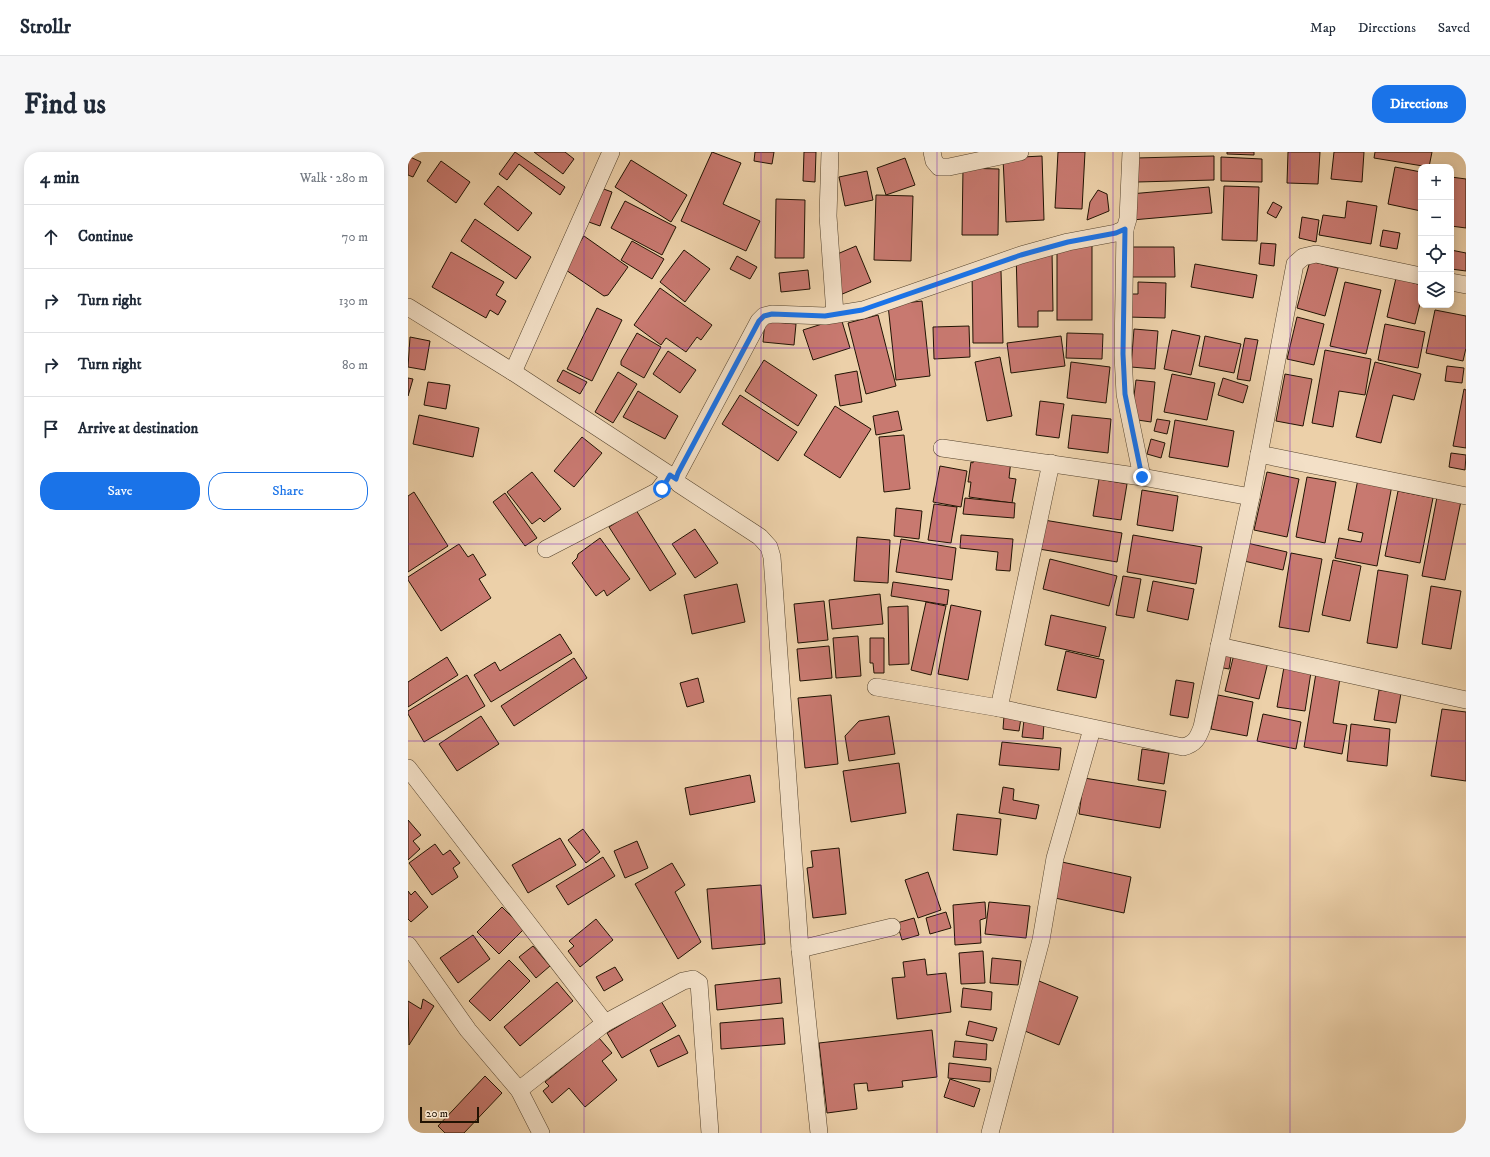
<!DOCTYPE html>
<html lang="en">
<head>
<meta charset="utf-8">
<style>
  :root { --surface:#fff; --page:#f6f6f7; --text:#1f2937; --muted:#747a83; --line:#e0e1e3; --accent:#1a73e8 }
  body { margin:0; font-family:"IM FELL DW Pica",serif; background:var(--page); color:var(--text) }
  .controls { position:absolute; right:12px; top:12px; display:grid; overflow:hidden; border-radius:8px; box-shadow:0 2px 10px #0003 }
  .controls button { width:36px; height:36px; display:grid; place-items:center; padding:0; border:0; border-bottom:1px solid var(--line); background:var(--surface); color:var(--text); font:20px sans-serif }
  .scale { position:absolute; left:12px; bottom:10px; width:59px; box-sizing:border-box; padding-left:4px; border:2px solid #211303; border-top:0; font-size:11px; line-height:14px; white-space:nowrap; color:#211303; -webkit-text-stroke:3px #f3e0c7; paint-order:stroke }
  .stop { position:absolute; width:12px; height:12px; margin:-9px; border:3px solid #1a73e8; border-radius:50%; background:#fff }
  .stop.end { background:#1a73e8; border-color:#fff; box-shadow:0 1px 4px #0008 }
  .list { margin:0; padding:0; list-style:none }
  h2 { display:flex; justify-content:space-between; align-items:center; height:52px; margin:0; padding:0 16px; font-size:17px }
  h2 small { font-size:13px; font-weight:400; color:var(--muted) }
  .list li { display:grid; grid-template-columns:26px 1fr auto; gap:12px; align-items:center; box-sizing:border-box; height:64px; padding:0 16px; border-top:1px solid var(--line) }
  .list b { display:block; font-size:15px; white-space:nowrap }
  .list em { font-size:13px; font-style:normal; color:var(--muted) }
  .actions { display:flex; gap:8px; padding:12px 16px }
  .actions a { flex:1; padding:9px 0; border:1px solid var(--accent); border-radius:16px; text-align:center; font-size:14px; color:var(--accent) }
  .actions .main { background:var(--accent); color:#fff }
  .icon { flex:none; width:22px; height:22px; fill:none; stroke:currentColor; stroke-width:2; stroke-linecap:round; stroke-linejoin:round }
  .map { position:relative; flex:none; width:1058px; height:981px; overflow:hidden; border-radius:16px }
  header { display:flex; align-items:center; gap:24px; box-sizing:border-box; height:56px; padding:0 20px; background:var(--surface); border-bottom:1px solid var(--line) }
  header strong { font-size:19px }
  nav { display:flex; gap:22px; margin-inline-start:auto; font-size:14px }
  .intro { display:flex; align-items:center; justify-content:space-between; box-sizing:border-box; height:96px; padding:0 24px }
  h1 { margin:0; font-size:28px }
  .button { padding:10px 18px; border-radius:16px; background:var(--accent); color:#fff; font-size:14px; font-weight:700 }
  main { display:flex; gap:24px; padding:0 24px }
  aside { flex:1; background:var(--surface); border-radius:16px; box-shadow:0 2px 10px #0003 }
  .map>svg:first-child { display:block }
</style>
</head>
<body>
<header>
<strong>Strollr</strong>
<nav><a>Map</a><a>Directions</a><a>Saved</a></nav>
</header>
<div class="intro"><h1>Find us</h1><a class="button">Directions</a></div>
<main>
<aside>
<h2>4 min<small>Walk · 280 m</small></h2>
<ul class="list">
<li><svg class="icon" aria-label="ahead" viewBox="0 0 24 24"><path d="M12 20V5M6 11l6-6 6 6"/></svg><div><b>Continue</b></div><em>70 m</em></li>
<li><svg class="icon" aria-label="right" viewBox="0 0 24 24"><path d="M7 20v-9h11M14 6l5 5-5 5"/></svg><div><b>Turn right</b></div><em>130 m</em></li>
<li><svg class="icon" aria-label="right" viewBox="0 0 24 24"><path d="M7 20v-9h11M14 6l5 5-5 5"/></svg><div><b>Turn right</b></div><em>80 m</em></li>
<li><svg class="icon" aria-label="arrive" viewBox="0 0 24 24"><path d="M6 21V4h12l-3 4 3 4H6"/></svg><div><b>Arrive at destination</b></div></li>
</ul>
<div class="actions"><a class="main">Save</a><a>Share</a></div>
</aside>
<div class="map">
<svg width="1058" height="981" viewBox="0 0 1058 981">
  <rect width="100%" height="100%" fill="#ecd0a9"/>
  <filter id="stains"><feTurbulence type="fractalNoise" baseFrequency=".005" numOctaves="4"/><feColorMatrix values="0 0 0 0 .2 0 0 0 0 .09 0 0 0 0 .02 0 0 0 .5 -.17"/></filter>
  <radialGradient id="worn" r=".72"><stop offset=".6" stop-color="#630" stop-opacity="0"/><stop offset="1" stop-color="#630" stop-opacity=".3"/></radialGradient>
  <g fill="#c87970" stroke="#211303">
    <polygon points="107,0 157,35 152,43 111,12 99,28 91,22"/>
    <polygon points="126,0 157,0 166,7 155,22"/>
    <polygon points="304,0 333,11 315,52 352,69 338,99 273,69"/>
    <polygon points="347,0 366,0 364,12 346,9"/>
    <polygon points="396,0 408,0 407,30 395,29"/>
    <polygon points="650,0 677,0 674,57 647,56"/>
    <polygon points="819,0 846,0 846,3 819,2"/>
    <polygon points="880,0 912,0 910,32 879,31"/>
    <polygon points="926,0 956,0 954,30 923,27"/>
    <polygon points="967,0 1024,0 1021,15 966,6"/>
    <polygon points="0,4 13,10 5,25 0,23"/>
    <polygon points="634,4 636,68 598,70 595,6"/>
    <polygon points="806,4 806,28 729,30 728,6"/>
    <polygon points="813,5 854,7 854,30 813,29"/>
    <polygon points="497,6 507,33 478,43 469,16"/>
    <polygon points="223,8 279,43 263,70 207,35"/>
    <polygon points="33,9 62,30 48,51 19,29"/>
    <polygon points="987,15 1013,20 1013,59 980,52"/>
    <polygon points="555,16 591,17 590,83 554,83"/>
    <polygon points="459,19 465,48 437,54 431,25"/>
    <polygon points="1043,25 1058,27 1058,76 1043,74"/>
    <polygon points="90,34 124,61 110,79 76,52"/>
    <polygon points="816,34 851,35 849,89 814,88"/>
    <polygon points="190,35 204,40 192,74 178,69"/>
    <polygon points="801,35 804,61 724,68 722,42"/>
    <polygon points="690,38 699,42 701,59 679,68 682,50"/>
    <polygon points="468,43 505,44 503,109 466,108"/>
    <polygon points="368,47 397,48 396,106 367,106"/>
    <polygon points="217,49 268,75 254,103 203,76"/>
    <polygon points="939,49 969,54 963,92 911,83 915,63 937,66"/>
    <polygon points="865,50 874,55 868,66 859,61"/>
    <polygon points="894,65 911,68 908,90 891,86"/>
    <polygon points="67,67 123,105 108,127 53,89"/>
    <polygon points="975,78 992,81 989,97 972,94"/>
    <polygon points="176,84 220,115 200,143 196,144 155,116"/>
    <polygon points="224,89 256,107 244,127 213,108"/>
    <polygon points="853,91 868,92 866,114 851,112"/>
    <rect x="649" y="93" width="35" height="75"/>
    <polygon points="448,94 463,130 432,143 427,103"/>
    <polygon points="720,95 766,95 767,125 720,125"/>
    <polygon points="276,98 302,117 277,150 252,130"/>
    <polygon points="644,98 645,159 630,159 630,175 610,175 608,99"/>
    <polygon points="1043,98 1058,101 1058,119 1043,117"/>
    <polygon points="43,100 96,130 88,143 98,149 90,163 82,158 78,166 24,135"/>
    <polygon points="329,104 349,115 342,127 322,117"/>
    <polygon points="902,109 930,116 917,164 889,156"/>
    <polygon points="787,112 849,123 845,146 783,135"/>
    <polygon points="400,118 402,137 373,140 371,121"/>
    <polygon points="564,119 593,119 595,191 565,191"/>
    <polygon points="988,126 1013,133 1013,148 1007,172 979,165"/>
    <polygon points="730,130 758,131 757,166 719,165 720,142 730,142"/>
    <polygon points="937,130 973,138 958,202 922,194"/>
    <polygon points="252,136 304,173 293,188 289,185 278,200 258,186 253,193 226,173"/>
    <polygon points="514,149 522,224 488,228 480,153"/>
    <polygon points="189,156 214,168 184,229 159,217"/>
    <polygon points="1027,158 1058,164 1058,196 1055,209 1018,201"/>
    <polygon points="470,163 488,234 458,242 440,171"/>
    <polygon points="889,165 916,172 906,213 879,207"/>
    <polygon points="433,166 442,196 405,208 395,178"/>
    <polygon points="357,169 388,172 386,193 355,190"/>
    <polygon points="977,172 1017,180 1010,216 970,208"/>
    <polygon points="561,174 562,205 526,207 525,175"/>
    <polygon points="726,177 750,179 747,217 723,215"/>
    <polygon points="764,178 792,184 783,223 756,217"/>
    <polygon points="229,181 253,195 236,226 213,213 213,209"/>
    <polygon points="659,181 695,182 694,207 658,206"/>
    <polygon points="653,184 657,214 603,221 599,191"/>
    <polygon points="797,184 833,192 826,221 791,214"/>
    <polygon points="2,185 22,189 17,218 0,215"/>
    <polygon points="837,186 850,188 842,229 829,227"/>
    <polygon points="917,198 963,207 957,243 931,239 925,275 904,271"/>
    <polygon points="260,199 288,218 272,241 245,222"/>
    <polygon points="592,205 604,264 579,269 567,210"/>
    <polygon points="356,208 409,243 390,274 337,239"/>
    <polygon points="663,210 702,215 698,251 659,246"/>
    <polygon points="967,210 1013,222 1006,248 985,243 973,291 948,285"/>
    <polygon points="1039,214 1056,216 1054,231 1037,229"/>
    <polygon points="155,218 179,230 172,242 149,229"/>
    <polygon points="449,219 454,250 432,254 427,223"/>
    <polygon points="210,220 229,232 205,271 187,260"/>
    <polygon points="764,222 807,231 799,268 756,260"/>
    <polygon points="877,222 904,227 895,274 868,269"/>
    <polygon points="0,226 5,227 0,244"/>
    <polygon points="815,226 840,234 835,251 810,243"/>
    <polygon points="728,228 747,230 743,270 723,267"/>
    <polygon points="20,230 42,233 38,257 16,253"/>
    <polygon points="1056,237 1058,238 1058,296 1045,294"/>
    <polygon points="230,239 270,264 257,287 215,265"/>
    <polygon points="332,243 389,280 370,309 314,272"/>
    <polygon points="632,249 656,252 651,286 628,283"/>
    <polygon points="427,254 463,277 432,326 396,303"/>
    <polygon points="490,259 494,278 468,283 465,264"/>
    <polygon points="11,263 71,276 65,305 5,292"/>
    <polygon points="664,263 703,267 700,301 660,296"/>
    <polygon points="749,267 762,269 759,282 746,279"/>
    <polygon points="767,268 826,279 820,315 761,305"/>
    <polygon points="496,283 502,337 476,340 471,285"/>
    <polygon points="174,285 194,301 166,335 146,319"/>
    <polygon points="743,287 757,291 753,306 739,302"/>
    <polygon points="1043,301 1058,303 1057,318 1041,315"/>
    <polygon points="566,303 603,308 601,326 608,327 604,351 561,345 563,330 560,330 563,310 565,311"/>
    <polygon points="532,314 559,319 553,355 525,350"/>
    <polygon points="124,320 153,357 136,370 132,366 124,372 99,340"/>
    <polygon points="859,320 891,327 879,385 846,378"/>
    <polygon points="899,325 928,330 917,391 888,385"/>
    <polygon points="691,327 719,332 713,368 685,364"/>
    <polygon points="950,327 984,333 969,414 927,406 931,386 953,390 955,381 940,378"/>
    <polygon points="734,338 770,344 765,379 729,373"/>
    <polygon points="990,339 1025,346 1012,411 977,404"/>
    <polygon points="6,340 40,394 0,420 0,344"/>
    <polygon points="97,341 129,386 117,394 85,350"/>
    <polygon points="1029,345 1053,349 1037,428 1014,424"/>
    <polygon points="557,346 607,351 606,366 555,362"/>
    <polygon points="526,352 549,355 543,391 520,388"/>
    <polygon points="488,356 514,359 511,387 486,384"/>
    <polygon points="228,358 268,422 242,439 201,375"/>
    <polygon points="636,368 714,381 709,410 631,397"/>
    <polygon points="287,377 310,411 287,426 264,392"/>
    <polygon points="553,383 605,387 602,419 588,418 590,400 552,396"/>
    <polygon points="725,383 794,395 788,432 719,420"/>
    <polygon points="449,385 482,388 480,431 446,429"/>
    <polygon points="192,386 222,427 199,444 196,438 188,444 164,411 169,406 170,402"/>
    <polygon points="493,387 548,396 544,428 488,420"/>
    <polygon points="839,391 879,400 875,418 836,409"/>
    <polygon points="51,392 60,405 65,402 78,423 71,427 83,446 33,479 0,428 0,425"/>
    <polygon points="883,401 914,407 901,480 871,475"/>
    <polygon points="642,407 709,424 701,454 635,437"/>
    <polygon points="925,408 953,414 942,469 914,463"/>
    <polygon points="970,418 1000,423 989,496 959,491"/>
    <polygon points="715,424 733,427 726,466 708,463"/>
    <polygon points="745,429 786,437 780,468 739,459"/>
    <polygon points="485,430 541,438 539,453 483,444"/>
    <polygon points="329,432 337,470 284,482 276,443"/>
    <polygon points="1023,434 1053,439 1043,497 1014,492"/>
    <polygon points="472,442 475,472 424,477 421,448"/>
    <polygon points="416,449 420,488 390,491 386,452"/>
    <polygon points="518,450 538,454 523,523 503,518"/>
    <polygon points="543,453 573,459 560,528 530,522"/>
    <polygon points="500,454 501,512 481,513 480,455"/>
    <polygon points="643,463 698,475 691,505 637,493"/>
    <polygon points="152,482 164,501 83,550 66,523 87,510 92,519"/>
    <polygon points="450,484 453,524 428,526 425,486"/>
    <polygon points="462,486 476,486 476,521 466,521 465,511 462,511"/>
    <polygon points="421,494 424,526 392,529 389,497"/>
    <polygon points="813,497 824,499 821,517 810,515"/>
    <polygon points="658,499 696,508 688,546 649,538"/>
    <polygon points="826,502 860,510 851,547 817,539"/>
    <polygon points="39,505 50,523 0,555 0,530"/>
    <polygon points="166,506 179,526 106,574 93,554"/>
    <polygon points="876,515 903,520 897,559 869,555"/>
    <polygon points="908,521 932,526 925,571 939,573 934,602 896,595"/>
    <polygon points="59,523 77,554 16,590 0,562 0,559"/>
    <polygon points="290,526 296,550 279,555 272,531"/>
    <polygon points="768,528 786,531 780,566 762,563"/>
    <polygon points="971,538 993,541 988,571 966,568"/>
    <polygon points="423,543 430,612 397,616 390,546"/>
    <polygon points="810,543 845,550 839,584 803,577"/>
    <polygon points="1034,557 1058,560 1058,629 1023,624"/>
    <polygon points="855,562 893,570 888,597 849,589"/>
    <polygon points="73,564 91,592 49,619 31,592"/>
    <polygon points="481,564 487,602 441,609 437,584 451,569"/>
    <polygon points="596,564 613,566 611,579 595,577"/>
    <polygon points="616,568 636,570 635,587 614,585"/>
    <polygon points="943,572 982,577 979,614 939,609"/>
    <polygon points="594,590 653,596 651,618 591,613"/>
    <polygon points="734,597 761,601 756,632 730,628"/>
    <polygon points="491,611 498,661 443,670 435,619"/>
    <polygon points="342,623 347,650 282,663 277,636"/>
    <polygon points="676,626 758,639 752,676 671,662"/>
    <polygon points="595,635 606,637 605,648 631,653 628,667 591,661"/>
    <polygon points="549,662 593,667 589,703 545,698"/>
    <polygon points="0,668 13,683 5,689 12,697 0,708"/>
    <polygon points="175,677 192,700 178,711 160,688"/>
    <polygon points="152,686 168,713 120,741 104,713"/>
    <polygon points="229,689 240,716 217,726 206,699"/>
    <polygon points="27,692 35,703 42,698 52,711 45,716 50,725 24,743 1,711"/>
    <polygon points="431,696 438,762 405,766 399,716 405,715 403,699"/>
    <polygon points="195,705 207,724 160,753 148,734"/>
    <polygon points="654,710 723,725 716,761 647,746"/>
    <polygon points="264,711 277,733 267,740 293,790 270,807 227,732"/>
    <polygon points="520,720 533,758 510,766 497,728"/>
    <polygon points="353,733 357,792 304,797 299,737"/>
    <polygon points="0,739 3,743 7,739 20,755 3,770 0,767"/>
    <polygon points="577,750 578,766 572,768 573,791 547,793 545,753"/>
    <polygon points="581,750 622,754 618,786 577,782"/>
    <polygon points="94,755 116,777 91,802 69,780"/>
    <polygon points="538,760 543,776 522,782 518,766"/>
    <polygon points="506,766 511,783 494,788 489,771"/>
    <polygon points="188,767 205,788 172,815 160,799 166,794 161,789"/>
    <polygon points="65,783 82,807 50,831 32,806"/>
    <polygon points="125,794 142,814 128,826 111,805"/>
    <polygon points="575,799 577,831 553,832 551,801"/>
    <polygon points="584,806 613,809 610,833 582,831"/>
    <polygon points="517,807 519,823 538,821 543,860 489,867 484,826 497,825 495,810"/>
    <polygon points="101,808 122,829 82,869 61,849"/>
    <polygon points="207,815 215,828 196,839 188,825"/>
    <polygon points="372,826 374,851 309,858 307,833"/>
    <polygon points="631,829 670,845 651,893 612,877"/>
    <polygon points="149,830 165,849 112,894 96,875"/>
    <polygon points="555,836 584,840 583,858 553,855"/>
    <polygon points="15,847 26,854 1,893 0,849 13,857"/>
    <polygon points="253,849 268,874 214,906 199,881"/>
    <polygon points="375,866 377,892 313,897 312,871"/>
    <polygon points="561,869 589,876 585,889 558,883"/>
    <polygon points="524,878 529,925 494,929 495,935 460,939 459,931 446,932 449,957 419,961 411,891"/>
    <polygon points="271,883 280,901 250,915 242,898"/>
    <polygon points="191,886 204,901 194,909 209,928 177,955 161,936 144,951 135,939 141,934 137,930"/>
    <polygon points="547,889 579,892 578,908 545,905"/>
    <polygon points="541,911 583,916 582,930 540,926"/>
    <polygon points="77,924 94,941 56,981 37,981 30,974"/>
    <polygon points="542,927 572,937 566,955 536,945"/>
  </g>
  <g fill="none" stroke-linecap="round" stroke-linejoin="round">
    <g stroke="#54422c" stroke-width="18">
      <g id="minor">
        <polyline points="422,0 420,64 427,162"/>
        <polyline points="524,0 526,9 531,15 541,15 612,0"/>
        <polyline points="717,77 715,203 717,242 734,325"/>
        <polyline points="1043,130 1058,133"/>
        <polyline points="0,155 105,220 268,327 271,332 352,385 361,395 364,405 392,797 411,981"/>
        <polyline points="105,220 203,0"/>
        <polyline points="534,296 734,325 843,345"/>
        <polyline points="851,302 1058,344"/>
        <polyline points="268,327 270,321 351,169 356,164 364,162 417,164 455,158 613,103 660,90 708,81 717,77 720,67 723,0"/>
        <polyline points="138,397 250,339 262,323"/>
        <polyline points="811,494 1058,548"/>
        <path d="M468,535L591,556L775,595C787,592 790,586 794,575L843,345L887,112L895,105L908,102L1013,124"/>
        <polyline points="591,556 643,311"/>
        <polyline points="0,616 197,871"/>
        <polyline points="0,793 60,878 111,938 133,981"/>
        <polyline points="392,797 484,775"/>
        <polyline points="111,938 197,871 275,829 285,827 291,831 302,981"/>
        <polyline points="582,981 633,788 647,706 684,577"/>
      </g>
    </g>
    <use href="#minor" stroke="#f3e0c7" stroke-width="17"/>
  </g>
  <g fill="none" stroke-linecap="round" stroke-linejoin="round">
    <polyline stroke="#1a73e8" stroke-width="5" points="254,337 262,323 268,327 270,321 351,169 356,164 364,162 417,164 454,158 613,103 660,90 708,81 717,77 715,202 717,242 734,325"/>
  </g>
  <path fill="none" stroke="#7b2cbf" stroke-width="1" stroke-opacity="0.55" d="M176,0V981M353,0V981M529,0V981M705,0V981M882,0V981M0,196H1058M0,392H1058M0,589H1058M0,785H1058"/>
  <rect width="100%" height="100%" filter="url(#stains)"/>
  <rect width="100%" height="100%" fill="url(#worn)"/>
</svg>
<div class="controls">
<button>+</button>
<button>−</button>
<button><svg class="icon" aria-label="locate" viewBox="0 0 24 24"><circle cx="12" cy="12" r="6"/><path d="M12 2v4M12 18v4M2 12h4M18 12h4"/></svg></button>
<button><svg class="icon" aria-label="layers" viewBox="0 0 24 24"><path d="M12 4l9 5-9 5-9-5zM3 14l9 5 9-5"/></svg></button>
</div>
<div class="scale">20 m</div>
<div class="stop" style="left:254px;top:337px"></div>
<div class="stop end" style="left:734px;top:325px"></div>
</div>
</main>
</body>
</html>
